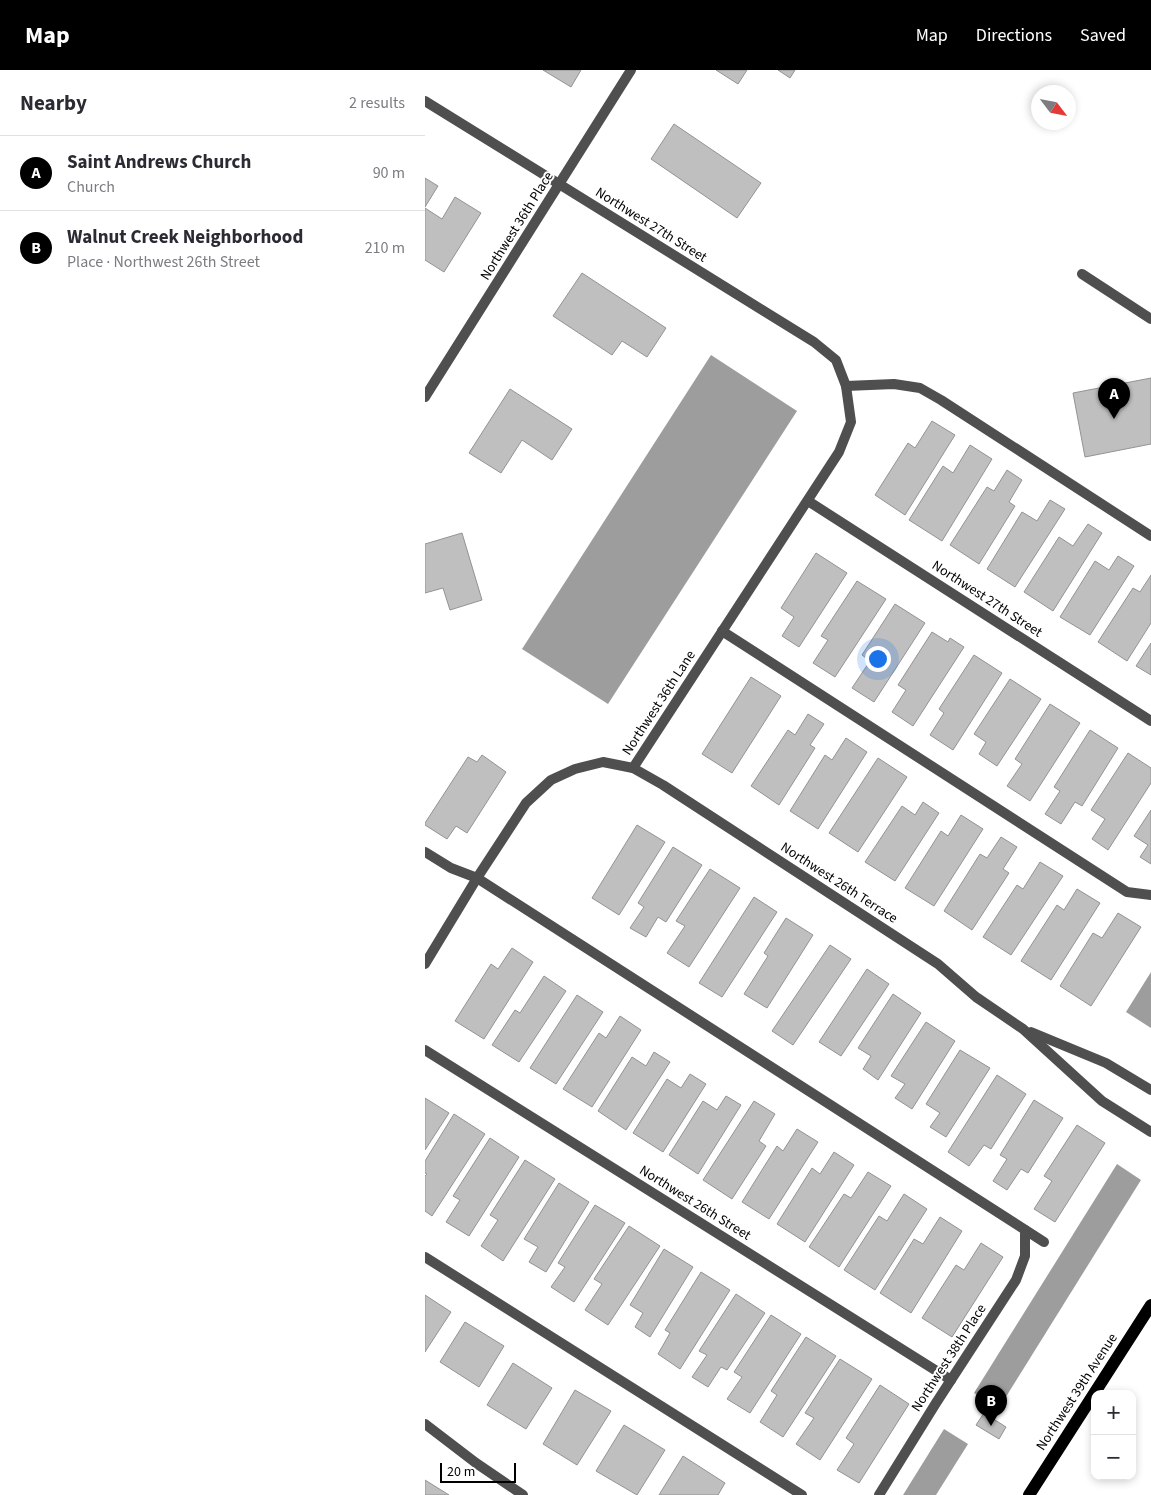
<!DOCTYPE html>
<html lang="en">
<head>
<meta charset="utf-8">
<style>
  :root { --surface:#fff; --page:#f7f7f7; --text:#2b2b33; --muted:#7c7c81; --line:#e1e1e2; --accent:#000 }
  body { margin:0; font-family:"Source Sans 3",sans-serif; background:var(--page); color:var(--text) }
  .controls { position:absolute; right:15px; bottom:15px; display:grid; overflow:hidden; border-radius:10px; box-shadow:0 2px 8px #0003 }
  .controls button { width:45px; height:45px; display:grid; place-items:center; padding:0; border:0; border-bottom:1px solid var(--line); background:var(--surface); color:var(--text); font:25px sans-serif }
  .compass { position:absolute; left:606px; top:15px; width:45px; height:45px; border-radius:50%; background:var(--surface); box-shadow:0 2px 8px #0003; rotate:122deg }
  .scale { position:absolute; left:15px; bottom:12px; width:76px; box-sizing:border-box; padding-left:5px; border:2px solid #000; border-top:0; font-size:14px; line-height:18px; white-space:nowrap; color:#000; -webkit-text-stroke:4px #fff; paint-order:stroke }
  .you { position:absolute; left:452px; top:588px; width:18px; height:18px; margin:-12px; border:4px solid #fff; border-radius:50%; background:#1a73e8; box-shadow:0 0 0 8px #1a73e833 }
  .badge { display:grid; place-items:center; width:32px; height:32px; border-radius:50%; background:var(--accent); color:#fff; font-size:16px; font-weight:700 }
  .pin { position:absolute; translate:-50% -41px; filter:drop-shadow(0 1px 2px #0008) }
  .pin::after { content:''; position:absolute; top:26px; width:18px; height:15px; background:inherit; clip-path:polygon(0 0,100% 0,50% 100%) }
  .list { margin:0; padding:0; list-style:none }
  h2 { display:flex; justify-content:space-between; align-items:center; height:65px; margin:0; padding:0 20px; font-size:21px }
  h2 small { font-size:16px; font-weight:400; color:var(--muted) }
  .list li { display:grid; grid-template-columns:32px 1fr auto; gap:15px; align-items:center; box-sizing:border-box; height:75px; padding:0 20px; border-top:1px solid var(--line) }
  .list b { display:block; font-size:19px; white-space:nowrap }
  .list p { margin:0; font-size:16px; white-space:nowrap; color:var(--muted) }
  .list em { font-size:16px; font-style:normal; color:var(--muted) }
  .map { position:relative; flex:none; width:726px; height:1425px; overflow:hidden }
  header { display:flex; align-items:center; gap:30px; box-sizing:border-box; height:70px; padding:0 25px; background:var(--accent); color:#fff }
  header strong { font-size:24px }
  nav { display:flex; gap:28px; margin-inline-start:auto; font-size:18px }
  main { display:flex }
  aside { flex:1; background:var(--surface) }
  .map>svg:first-child { display:block }
</style>
</head>
<body>
<header>
<strong>Map</strong>
<nav><a>Map</a><a>Directions</a><a>Saved</a></nav>
</header>
<main>
<aside>
<h2>Nearby<small>2 results</small></h2>
<ul class="list">
<li><span class="badge">A</span><div><b>Saint Andrews Church</b><p>Church</p></div><em>90 m</em></li>
<li><span class="badge">B</span><div><b>Walnut Creek Neighborhood</b><p>Place · Northwest 26th Street</p></div><em>210 m</em></li>
</ul>
</aside>
<div class="map">
<svg width="726" height="1425" viewBox="0 0 726 1425">
  <rect width="100%" height="100%" fill="#fff"/>
  <g fill="#9d9d9d">
    <polygon points="286,285 372,341 183,634 97,579"/>
    <polygon points="726,902 726,958 701,942"/>
    <polygon points="692,1094 716,1110 574,1338 549,1323"/>
    <polygon points="519,1359 543,1374 511,1425 478,1425"/>
  </g>
  <g fill="#bfbfbf" stroke="#939393">
    <polygon points="118,0 156,0 146,17"/>
    <polygon points="291,0 322,0 313,14"/>
    <polygon points="353,0 370,0 365,8"/>
    <polygon points="249,54 336,113 312,148 226,89"/>
    <polygon points="0,108 13,116 0,137"/>
    <polygon points="30,127 56,143 19,202 0,190 0,138 17,149"/>
    <polygon points="157,203 241,258 222,287 197,271 187,285 128,246"/>
    <polygon points="726,308 726,374 660,387 648,323"/>
    <polygon points="85,319 147,359 127,390 97,370 76,403 44,383"/>
    <polygon points="507,351 530,365 480,445 450,425 483,373 490,378"/>
    <polygon points="545,375 567,389 517,471 484,450 518,396 528,403"/>
    <polygon points="582,400 597,410 584,432 590,436 554,494 525,475 562,417 569,421"/>
    <polygon points="625,430 640,439 590,517 562,499 597,442 612,451"/>
    <polygon points="663,454 677,463 628,541 599,522 634,467 648,476"/>
    <polygon points="37,463 57,530 25,540 18,518 0,523 0,474"/>
    <polygon points="391,483 422,503 374,577 357,566 369,547 356,538"/>
    <polygon points="693,486 709,496 665,565 635,547 670,491 684,500"/>
    <polygon points="726,505 726,553 702,591 673,572 708,518 715,522"/>
    <polygon points="432,511 461,529 410,607 388,593 403,570 396,566"/>
    <polygon points="470,534 500,553 449,632 427,618 445,591 437,585"/>
    <polygon points="507,562 523,572 525,568 539,577 488,656 467,642 481,620 473,615"/>
    <polygon points="726,573 726,605 711,596"/>
    <polygon points="549,585 577,603 528,680 505,665 519,643 514,639"/>
    <polygon points="326,607 356,626 307,703 277,684"/>
    <polygon points="585,609 616,629 572,696 554,684 561,672 549,664"/>
    <polygon points="625,634 655,653 605,731 582,716 597,694 590,689"/>
    <polygon points="383,644 399,654 385,675 390,678 354,735 326,716 363,660 370,665"/>
    <polygon points="665,660 693,678 657,736 650,732 636,754 620,744 635,721 629,717"/>
    <polygon points="421,668 442,682 393,759 365,741 400,685 407,690"/>
    <polygon points="703,683 726,698 726,713 683,780 667,769 680,749 666,740"/>
    <polygon points="57,685 81,702 42,763 31,756 22,769 0,755 0,753 43,687 52,692"/>
    <polygon points="453,688 482,707 433,782 404,763"/>
    <polygon points="498,732 514,743 470,811 440,792 477,736 490,745"/>
    <polygon points="726,740 726,794 715,787 723,775 709,766"/>
    <polygon points="536,745 558,759 509,836 480,818 516,761 523,766"/>
    <polygon points="212,755 240,772 194,845 167,828"/>
    <polygon points="576,767 592,777 578,799 584,803 547,860 519,841 555,784 562,788"/>
    <polygon points="248,777 277,795 241,852 233,847 221,867 205,858 219,837 213,833"/>
    <polygon points="615,792 638,806 586,885 558,867 592,815 598,819"/>
    <polygon points="285,799 315,818 264,897 242,883 260,856 251,851"/>
    <polygon points="652,819 675,833 626,910 596,891 632,835 639,840"/>
    <polygon points="329,827 352,842 297,927 274,913"/>
    <polygon points="693,843 716,857 666,936 635,916 668,863 677,868"/>
    <polygon points="361,848 388,865 342,938 319,924 343,886 339,883"/>
    <polygon points="405,875 426,889 368,975 347,961"/>
    <polygon points="87,878 108,892 59,969 30,951 66,894 73,899"/>
    <polygon points="442,899 464,914 416,986 394,972"/>
    <polygon points="119,906 141,921 94,992 67,975 90,940 95,943"/>
    <polygon points="468,924 496,943 453,1010 438,999 446,986 433,978"/>
    <polygon points="152,925 178,942 131,1014 105,998"/>
    <polygon points="195,946 216,960 167,1037 138,1019 174,963 181,968"/>
    <polygon points="501,952 530,971 487,1039 470,1028 480,1014 466,1006"/>
    <polygon points="535,980 565,998 521,1067 505,1057 515,1043 501,1034"/>
    <polygon points="229,982 245,992 201,1060 173,1041 207,987 221,996"/>
    <polygon points="265,1004 281,1014 238,1082 208,1063 242,1009 256,1018"/>
    <polygon points="572,1005 601,1024 566,1079 559,1075 544,1096 523,1082"/>
    <polygon points="301,1026 316,1035 273,1104 244,1085 278,1031 292,1040"/>
    <polygon points="0,1028 24,1043 0,1080"/>
    <polygon points="609,1030 638,1048 603,1103 596,1099 582,1120 568,1111 582,1089 575,1085"/>
    <polygon points="329,1031 350,1044 334,1071 341,1076 307,1129 278,1110"/>
    <polygon points="29,1044 60,1064 7,1146 0,1141 0,1106 2,1104 0,1103 0,1091"/>
    <polygon points="652,1055 680,1073 630,1152 609,1139 627,1111 619,1106"/>
    <polygon points="372,1059 393,1072 344,1149 317,1132 352,1076 358,1081"/>
    <polygon points="65,1068 94,1087 44,1166 21,1152 35,1130 28,1126"/>
    <polygon points="409,1082 429,1095 380,1172 352,1154 387,1098 395,1104"/>
    <polygon points="100,1090 130,1109 78,1191 56,1176 73,1150 65,1145"/>
    <polygon points="443,1102 466,1116 414,1197 384,1177 419,1124 426,1128"/>
    <polygon points="134,1113 164,1132 121,1202 104,1192 113,1177 99,1169"/>
    <polygon points="479,1124 502,1139 450,1220 419,1200 454,1146 462,1151"/>
    <polygon points="170,1135 200,1153 149,1232 126,1217 140,1197 133,1193"/>
    <polygon points="515,1147 537,1161 486,1243 455,1223 489,1169 498,1174"/>
    <polygon points="204,1156 235,1176 183,1255 160,1240 177,1214 169,1209"/>
    <polygon points="556,1173 578,1187 527,1267 497,1248 531,1195 539,1200"/>
    <polygon points="239,1179 268,1197 225,1267 210,1257 218,1243 205,1235"/>
    <polygon points="276,1202 305,1220 255,1299 233,1284 245,1263 240,1260"/>
    <polygon points="311,1224 340,1243 302,1300 296,1297 283,1317 267,1307 282,1285 274,1281"/>
    <polygon points="0,1225 26,1242 0,1282"/>
    <polygon points="346,1245 376,1264 325,1343 302,1329 317,1307 309,1302"/>
    <polygon points="40,1252 79,1276 54,1317 15,1292"/>
    <polygon points="381,1267 411,1286 358,1367 335,1352 352,1325 346,1321"/>
    <polygon points="415,1289 447,1309 395,1390 371,1374 389,1348 380,1343"/>
    <polygon points="88,1293 127,1318 101,1359 62,1335"/>
    <polygon points="455,1315 484,1334 434,1413 412,1400 429,1374 421,1368"/>
    <polygon points="150,1320 186,1341 152,1395 118,1374"/>
    <polygon points="559,1343 581,1357 574,1369 551,1355"/>
    <polygon points="199,1355 240,1380 212,1425 171,1401"/>
    <polygon points="258,1386 300,1413 293,1425 234,1425"/>
    <polygon points="0,1410 24,1425 0,1425"/>
  </g>
  <g fill="none" stroke-linecap="round" stroke-linejoin="round">
    <g stroke="#4f4f4f" stroke-width="10">
      <polyline points="657,204 726,249"/>
      <polyline points="421,316 469,314 495,318 516,330 726,466"/>
      <polyline points="297,561 702,822 726,825"/>
      <polyline points="0,782 26,798 52,808 619,1172"/>
      <polyline points="0,1187 377,1425"/>
      <polyline points="454,1425 511,1333 591,1210 600,1186 600,1160"/>
    </g>
    <g stroke="#4f4f4f" stroke-width="10">
      <polyline points="0,31 389,272 411,290 421,316 426,352 414,382 208,698"/>
      <polyline points="0,327 206,0"/>
      <polyline points="383,431 726,651"/>
      <polyline points="0,894 52,808 101,733 126,710 150,699 178,692 208,698 238,715 513,894 551,927 598,959 677,1031 726,1062"/>
      <polyline points="606,962 681,993 726,1020"/>
      <polyline points="0,980 526,1310"/>
      <polyline points="0,1354 51,1393 98,1425"/>
    </g>
    <polyline stroke="#000" stroke-width="12" points="604,1425 726,1235"/>
  </g>
  <g text-anchor="middle" dominant-baseline="central" stroke-width="4" stroke-linejoin="round" paint-order="stroke">
    <g font-size="14" fill="#000" stroke="#fff">
      <text transform="translate(226 155) rotate(32)">Northwest 27th Street</text>
      <text transform="translate(92 156) rotate(-58)">Northwest 36th Place</text>
      <text transform="translate(562 529) rotate(33)">Northwest 27th Street</text>
      <text transform="translate(234 633) rotate(-57)">Northwest 36th Lane</text>
      <text transform="translate(414 813) rotate(33)">Northwest 26th Terrace</text>
      <text transform="translate(270 1133) rotate(32)">Northwest 26th Street</text>
      <text transform="translate(524 1288) rotate(-57)">Northwest 38th Place</text>
      <text transform="translate(652 1322) rotate(-57)">Northwest 39th Avenue</text>
    </g>
  </g>
</svg>
<div class="controls">
<button>+</button>
<button>−</button>
</div>
<svg class="compass" viewBox="-18 -18 36 36"><path d="M0-13l5 13h-10z" fill="#e53935"/><path d="M0 13l5-13h-10z" fill="#7c7c81"/></svg>
<div class="scale">20 m</div>
<div class="you"></div>
<div class="pin badge" style="left:689px;top:349px">A</div>
<div class="pin badge" style="left:566px;top:1356px">B</div>
</div>
</main>
</body>
</html>
